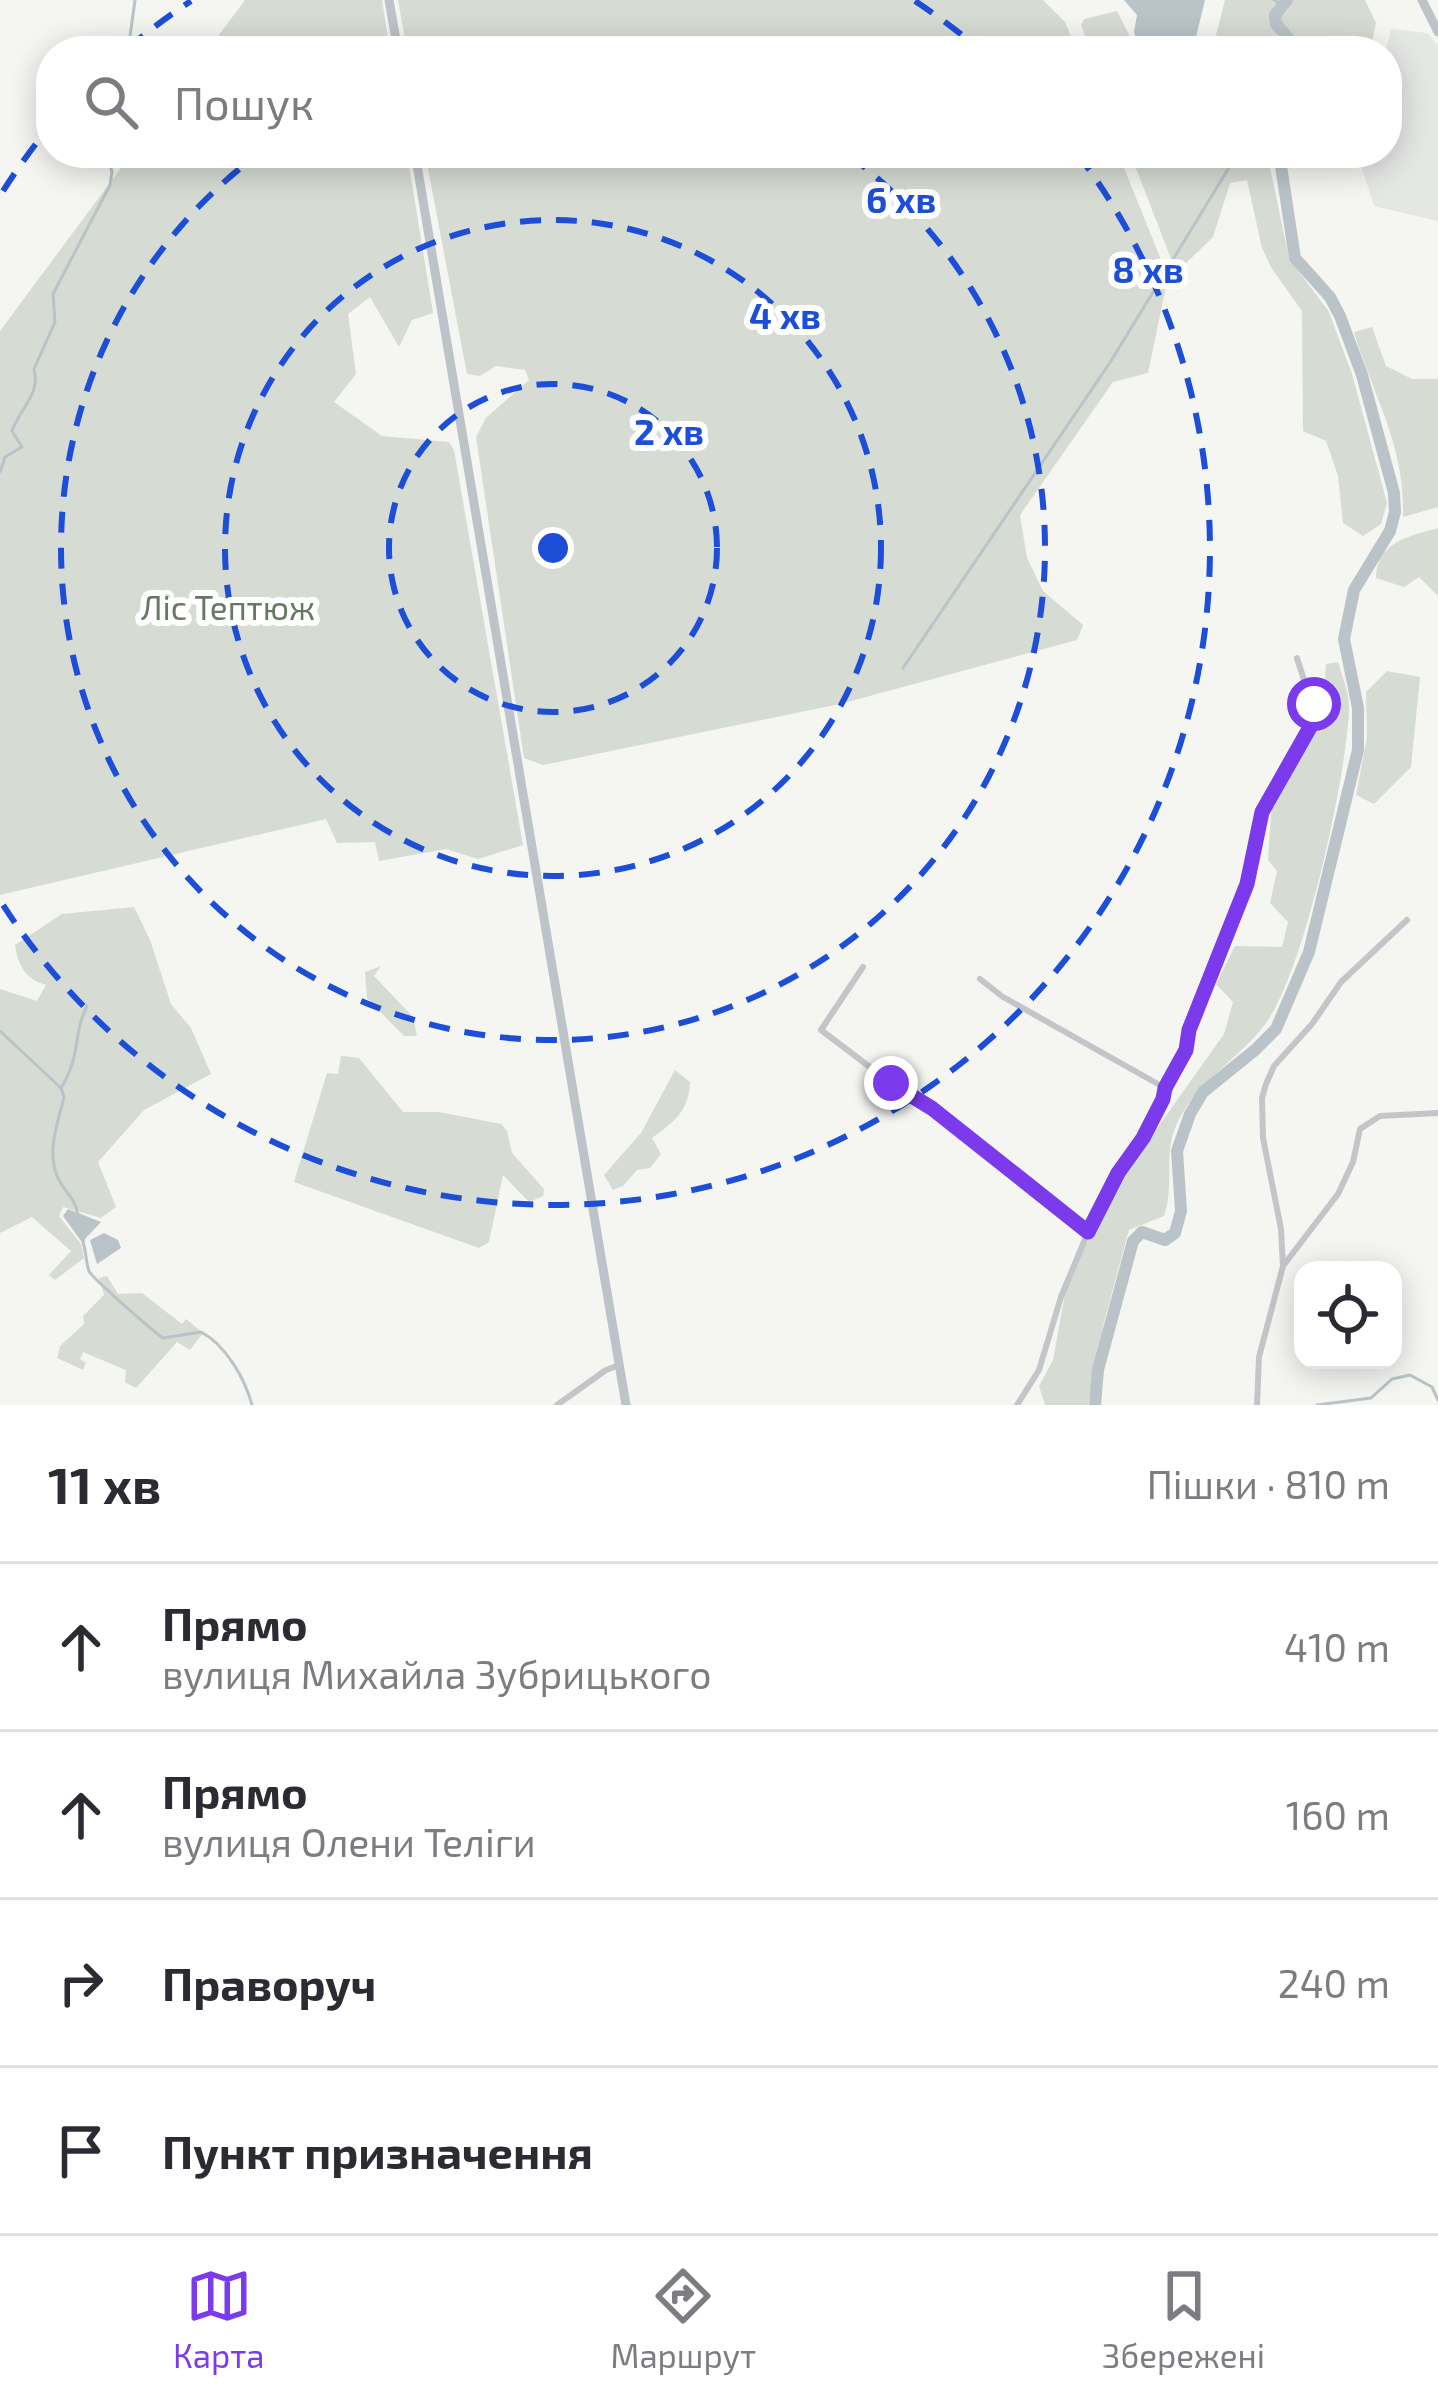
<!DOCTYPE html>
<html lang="uk">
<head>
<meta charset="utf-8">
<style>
  :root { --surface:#fff; --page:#f7f7f7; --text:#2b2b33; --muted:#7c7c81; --line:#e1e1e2; --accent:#7c3aed }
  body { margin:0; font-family:"Exo 2",sans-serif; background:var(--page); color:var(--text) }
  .controls { position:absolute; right:36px; bottom:36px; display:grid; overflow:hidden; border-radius:24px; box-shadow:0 6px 30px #0003 }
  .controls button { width:108px; height:108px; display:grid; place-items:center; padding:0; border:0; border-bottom:3px solid var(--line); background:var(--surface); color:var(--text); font:60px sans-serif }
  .stop { position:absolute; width:36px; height:36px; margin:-27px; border:9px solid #7c3aed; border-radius:50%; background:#fff }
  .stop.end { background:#7c3aed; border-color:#fff; box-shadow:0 3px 12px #0008 }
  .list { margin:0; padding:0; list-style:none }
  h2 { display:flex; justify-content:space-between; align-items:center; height:156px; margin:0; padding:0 48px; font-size:51px }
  h2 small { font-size:39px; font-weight:400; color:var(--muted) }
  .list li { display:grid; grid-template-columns:78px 1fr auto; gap:36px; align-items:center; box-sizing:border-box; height:168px; padding:0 48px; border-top:3px solid var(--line) }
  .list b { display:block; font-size:45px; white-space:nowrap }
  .list p { margin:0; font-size:39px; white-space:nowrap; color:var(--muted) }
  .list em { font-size:39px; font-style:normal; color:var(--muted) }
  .icon { flex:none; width:66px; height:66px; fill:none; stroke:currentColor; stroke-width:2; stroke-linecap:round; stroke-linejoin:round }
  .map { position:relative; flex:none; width:1438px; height:1405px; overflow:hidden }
  .search { position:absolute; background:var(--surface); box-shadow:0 6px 30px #0003; left:36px; right:36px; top:36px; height:132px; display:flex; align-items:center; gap:30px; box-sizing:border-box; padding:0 42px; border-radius:48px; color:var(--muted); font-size:45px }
  .sheet { height:828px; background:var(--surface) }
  nav { display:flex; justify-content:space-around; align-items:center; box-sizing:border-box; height:168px; border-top:3px solid var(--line); background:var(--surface); font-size:33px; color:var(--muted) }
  nav a { display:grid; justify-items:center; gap:6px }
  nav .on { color:var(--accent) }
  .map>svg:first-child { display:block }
</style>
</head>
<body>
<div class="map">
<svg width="1438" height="1405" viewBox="0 0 1438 1405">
  <rect width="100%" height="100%" fill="#f5f5f2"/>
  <polygon fill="#e5e7e5" points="1391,29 1427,33 1438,46 1438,221 1374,206 1360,162 1362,153 1387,153 1386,51"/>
  <g fill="#d6dcd3">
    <polygon points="245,0 382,0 390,51 207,51"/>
    <polygon points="398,0 1043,0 1065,22 1077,51 407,51"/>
    <polygon points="1225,0 1365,0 1376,23 1370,51 1310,51 1287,28 1257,51 1212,51"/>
    <polygon points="1117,11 1137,51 1091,51 1081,25 1084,19"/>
    <polygon points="132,153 407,153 433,313 412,320 399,347 370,297 348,314 356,374 334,402 382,436 449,442 454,450 523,845 478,859 446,849 379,861 375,842 337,843 326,819 0,895 0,331"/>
    <polygon points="425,153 1118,153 1168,277 1148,373 1113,382 1020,515 1027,558 1043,591 1083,625 1077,640 840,704 543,765 524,758 476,437 486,418 529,380 525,370 496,366 480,376 467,374"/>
    <polygon points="1130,153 1267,153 1289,258 1329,312 1352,374 1387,503 1381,524 1363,536 1343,523 1338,476 1326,441 1303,431 1302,311 1272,269 1262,248 1247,180 1230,183 1213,237 1180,269 1175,269"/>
    <path d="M1372,327L1386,366L1412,379H1438V507L1403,517C1405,444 1374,399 1354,332Z"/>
    <path d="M1438,528V596L1419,577L1404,587L1376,578C1377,542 1409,536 1438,528Z"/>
    <path d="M1338,662C1342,676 1349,692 1349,706C1348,772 1304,972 1266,1023C1238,1061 1195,1081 1176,1126C1163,1154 1175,1186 1164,1216L1129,1230L1104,1322L1088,1405H1045L1039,1386L1053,1360L1067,1282L1116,1186L1224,1034L1233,1002L1216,984L1235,946L1282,947L1288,922L1270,903L1277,871L1268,860L1272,801L1322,720L1326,664Z"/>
    <polygon points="1387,671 1420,677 1411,767 1374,804 1356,795 1367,737 1366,692"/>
    <path d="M134,907L150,940L171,1004L191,1028L211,1074L144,1110L98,1162L116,1207L101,1218L63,1207L59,1216L81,1244L84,1258L55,1280L49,1275L71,1251L32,1217L0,1233V989L37,1001L46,985C26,979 18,966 15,945L62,914Z"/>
    <polygon points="381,966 374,976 413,1017 417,1036 404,1036 367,998 365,972"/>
    <polygon points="341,1056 359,1058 403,1112 439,1112 501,1124 507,1131 512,1153 544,1189 543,1196 529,1202 503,1175 489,1242 479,1248 294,1182 327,1073 338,1074"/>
    <path d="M675,1070L690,1082C689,1111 674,1122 652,1138L661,1154L650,1168L637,1170L623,1186L613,1190L604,1175L641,1133Z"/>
    <polygon points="107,1276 118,1294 142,1293 182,1324 186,1319 203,1333 190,1350 177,1342 136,1388 125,1382 126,1370 83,1352 80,1359 86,1363 83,1370 57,1358 60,1346 84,1324 83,1316 104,1295 99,1278"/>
  </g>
  <g fill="#bac3c8">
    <polygon points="1124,0 1205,0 1194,45 1188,51 1140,51 1134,32 1137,15"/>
    <polygon points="68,1209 101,1222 85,1239 84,1245 63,1216"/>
    <polygon points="104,1233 118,1240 121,1248 97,1264 90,1240"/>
  </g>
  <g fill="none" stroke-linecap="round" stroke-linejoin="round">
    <g stroke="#bac3c8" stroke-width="3">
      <polyline points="1274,0 1283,5"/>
      <polyline points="128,51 135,0"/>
      <path d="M0,472L5,457L22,447L12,431C20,408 41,394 34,369L55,322L53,294L110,185L112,172L107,153"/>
      <polyline points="903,668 1111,361 1230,166"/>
      <path d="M0,1031L61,1088L64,1097C57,1126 45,1155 60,1182C68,1195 75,1199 78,1215"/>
      <path d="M61,1088C82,1054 72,1036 87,1006"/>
      <path d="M83,1242C86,1251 86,1263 89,1271C92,1278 154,1332 163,1338L201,1332C226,1345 245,1379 252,1405"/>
      <polyline points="1317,1405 1371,1398 1392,1379 1410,1375 1432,1387 1438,1400"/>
    </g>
    <g stroke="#bac3c8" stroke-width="12">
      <polyline points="1287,0 1275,15 1276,24 1300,51"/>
      <polyline points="1095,1405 1098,1370 1133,1241 1142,1232 1165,1240 1175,1233 1181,1211 1177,1151 1190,1114 1203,1092 1255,1050 1276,1029 1309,952 1358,750 1358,708 1344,639 1354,590 1390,531 1395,512 1394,493 1362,375 1340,316 1330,297 1295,258 1279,153"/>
    </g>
    <g stroke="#c3c5c9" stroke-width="6">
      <polyline points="863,967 821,1030 891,1083 933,1109 1087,1232"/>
      <polyline points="980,979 1003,997 1165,1088"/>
      <polyline points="1283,1266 1281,1229 1263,1138 1262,1098 1266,1084 1274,1066 1312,1024 1341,982 1407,920"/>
      <polyline points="557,1405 606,1370 619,1365"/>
      <polyline points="1017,1405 1039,1370 1061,1297 1088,1232 1118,1173 1143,1138 1164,1099 1165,1088 1186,1050 1189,1030 1247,885 1262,812 1315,715 1297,658"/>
      <polyline points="1257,1405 1259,1357 1283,1266 1338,1194 1353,1162 1360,1129 1380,1116 1438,1113"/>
    </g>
    <g stroke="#bec3c9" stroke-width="9">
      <polyline points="389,0 398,51"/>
      <polyline points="1422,0 1438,32"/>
      <polyline points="415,153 626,1405"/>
    </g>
  </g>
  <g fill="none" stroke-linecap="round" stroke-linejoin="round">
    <polyline stroke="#7c3aed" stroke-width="15" points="891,1083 933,1109 1088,1232 1118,1173 1143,1138 1163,1099 1165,1088 1186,1050 1189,1030 1247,884 1262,812 1313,722 1314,704"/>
  </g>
  <g fill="none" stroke="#1d4ed8" stroke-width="6" stroke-dasharray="21 15">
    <circle cx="553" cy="548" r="164"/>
    <circle cx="553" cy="548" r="328"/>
    <path d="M849 155A492 492 0 1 1 257 155"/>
    <path d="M3 191A656 656 0 0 1 50 126M127 49A656 656 0 0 1 191 1M915 1A656 656 0 0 1 979 49M1077 153A656 656 0 1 1 3 905"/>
  </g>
  <g text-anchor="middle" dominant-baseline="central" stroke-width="12" stroke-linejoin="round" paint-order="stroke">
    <g font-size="33" fill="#677865" stroke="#fff">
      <text x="228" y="607">Ліс Тептюж</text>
    </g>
  </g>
  <circle cx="553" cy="548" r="18" fill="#1d4ed8" stroke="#fff" stroke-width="6"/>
  <g font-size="36" text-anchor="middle" font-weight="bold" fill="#1d4ed8" stroke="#fff" stroke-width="12" stroke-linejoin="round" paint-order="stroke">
    <text x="901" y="213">6 хв</text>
    <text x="1148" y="283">8 хв</text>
    <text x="785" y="329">4 хв</text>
    <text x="669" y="445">2 хв</text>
  </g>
</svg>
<div class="controls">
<button><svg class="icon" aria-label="locate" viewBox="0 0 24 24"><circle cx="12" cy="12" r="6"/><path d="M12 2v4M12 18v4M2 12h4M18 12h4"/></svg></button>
</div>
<div class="stop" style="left:1314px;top:704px"></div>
<div class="stop end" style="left:891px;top:1083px"></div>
<div class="search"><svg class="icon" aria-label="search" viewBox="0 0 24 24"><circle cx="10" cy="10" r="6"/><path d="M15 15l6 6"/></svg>Пошук</div>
</div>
<section class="sheet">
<h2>11 хв<small>Пішки · 810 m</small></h2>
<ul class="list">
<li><svg class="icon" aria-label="ahead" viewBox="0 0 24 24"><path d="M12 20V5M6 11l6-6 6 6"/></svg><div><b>Прямо</b><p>вулиця Михайла Зубрицького</p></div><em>410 m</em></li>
<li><svg class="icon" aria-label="ahead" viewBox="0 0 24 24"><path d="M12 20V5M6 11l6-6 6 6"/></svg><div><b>Прямо</b><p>вулиця Олени Теліги</p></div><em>160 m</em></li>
<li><svg class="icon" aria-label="right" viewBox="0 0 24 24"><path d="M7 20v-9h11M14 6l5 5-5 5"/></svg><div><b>Праворуч</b></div><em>240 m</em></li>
<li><svg class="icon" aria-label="arrive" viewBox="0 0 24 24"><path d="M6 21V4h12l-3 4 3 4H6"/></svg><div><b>Пункт призначення</b></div></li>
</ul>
</section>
<nav>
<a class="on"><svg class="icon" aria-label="map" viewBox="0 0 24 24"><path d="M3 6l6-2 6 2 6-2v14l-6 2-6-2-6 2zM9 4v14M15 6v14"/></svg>Карта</a>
<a><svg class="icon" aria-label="directions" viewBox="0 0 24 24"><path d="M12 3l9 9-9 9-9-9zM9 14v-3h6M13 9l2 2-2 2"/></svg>Маршрут</a>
<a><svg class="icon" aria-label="saved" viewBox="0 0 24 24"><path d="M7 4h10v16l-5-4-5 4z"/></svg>Збережені</a>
</nav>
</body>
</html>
